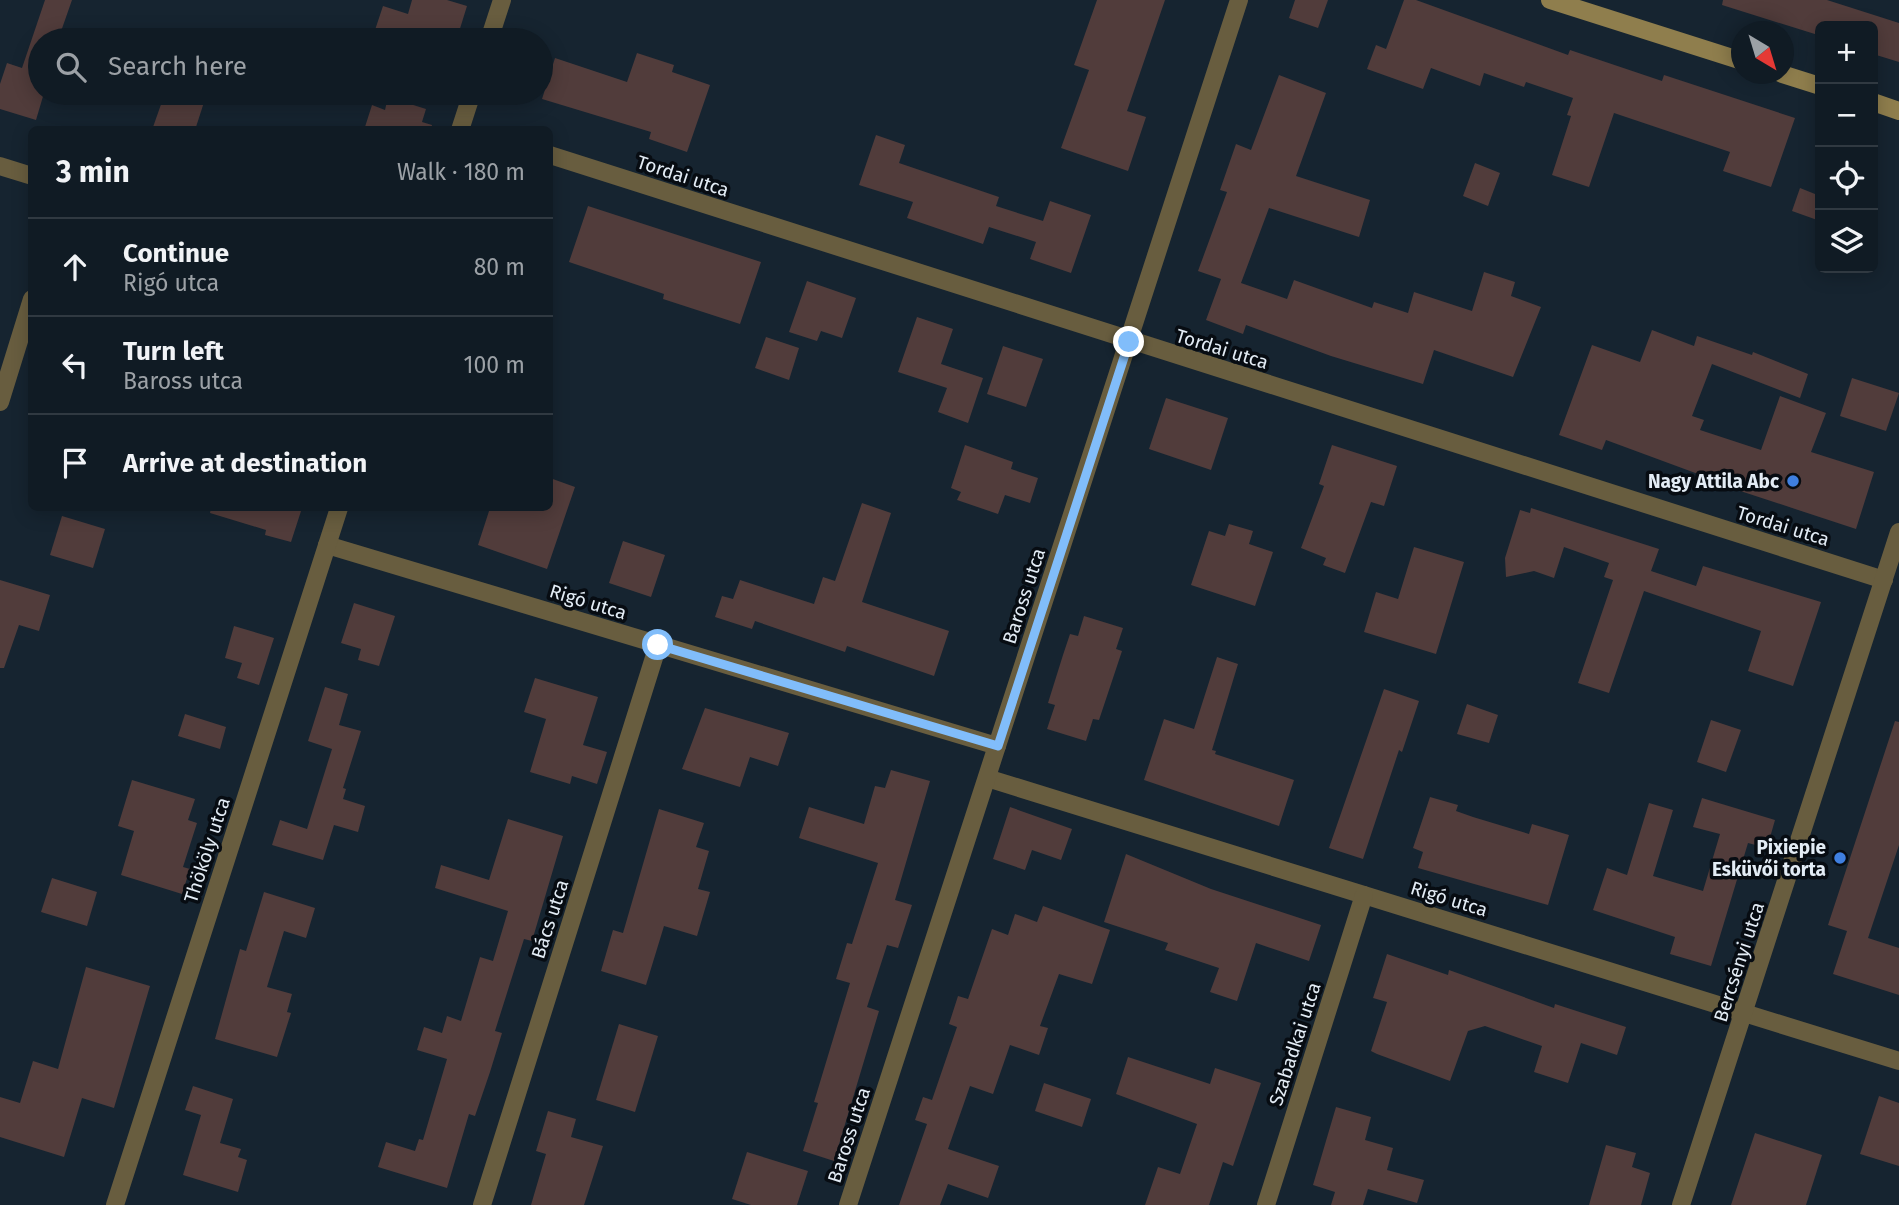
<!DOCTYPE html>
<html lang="en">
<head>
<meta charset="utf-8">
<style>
  :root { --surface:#101b24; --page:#1e2831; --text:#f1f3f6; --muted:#9ca1a6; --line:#303941 }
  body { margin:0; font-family:"Fira Sans",sans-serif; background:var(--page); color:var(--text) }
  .controls { position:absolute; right:21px; top:21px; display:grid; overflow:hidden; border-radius:10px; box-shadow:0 4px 18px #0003 }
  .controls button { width:63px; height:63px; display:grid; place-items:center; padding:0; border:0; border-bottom:2px solid var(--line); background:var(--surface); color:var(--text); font:35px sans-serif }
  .compass { position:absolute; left:1731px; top:21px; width:63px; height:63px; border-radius:50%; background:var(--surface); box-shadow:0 4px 18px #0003; rotate:142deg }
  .stop { position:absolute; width:21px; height:21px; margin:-16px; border:5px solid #81bdfa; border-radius:50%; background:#fff }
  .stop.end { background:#81bdfa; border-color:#fff; box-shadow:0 2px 7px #0008 }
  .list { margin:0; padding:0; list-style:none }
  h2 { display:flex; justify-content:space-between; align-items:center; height:91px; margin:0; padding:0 28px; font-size:30px }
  h2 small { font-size:23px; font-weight:400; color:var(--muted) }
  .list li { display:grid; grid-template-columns:46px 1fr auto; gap:21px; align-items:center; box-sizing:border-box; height:98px; padding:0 28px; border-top:2px solid var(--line) }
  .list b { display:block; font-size:26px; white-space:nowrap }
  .list p { margin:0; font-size:23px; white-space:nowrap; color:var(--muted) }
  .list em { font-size:23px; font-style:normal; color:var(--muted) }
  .icon { flex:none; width:38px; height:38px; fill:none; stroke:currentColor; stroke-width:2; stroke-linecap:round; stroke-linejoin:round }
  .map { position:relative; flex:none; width:1899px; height:1205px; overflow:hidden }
  .search { position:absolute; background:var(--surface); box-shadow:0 4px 18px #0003; left:28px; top:28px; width:525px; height:77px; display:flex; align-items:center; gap:18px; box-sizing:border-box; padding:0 24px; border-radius:38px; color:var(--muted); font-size:26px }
  .panel { position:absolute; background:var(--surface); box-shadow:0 4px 18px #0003; left:28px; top:126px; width:525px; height:385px; border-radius:10px }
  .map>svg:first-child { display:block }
</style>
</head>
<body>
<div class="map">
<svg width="1899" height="1205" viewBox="0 0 1899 1205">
  <rect width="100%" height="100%" fill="#162430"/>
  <g fill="#513c3b">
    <polygon points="45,0 72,0 58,40 40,40 40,93 44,93 36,120 0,109 0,84 7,63 22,68"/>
    <polygon points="412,0 447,0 467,6 458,35 452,34 450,40 396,40 374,33 383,6 408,14"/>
    <polygon points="1097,0 1165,0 1127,111 1146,117 1128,171 1061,148 1089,70 1074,65"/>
    <polygon points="1295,0 1328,0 1318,28 1289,18"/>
    <polygon points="1404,0 1416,0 1568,55 1570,50 1662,81 1664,75 1795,118 1771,187 1723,171 1730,152 1614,113 1589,187 1552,175 1571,116 1567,115 1573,98 1526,82 1524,87 1484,73 1480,86 1431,68 1423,89 1367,69 1376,45 1386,49"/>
    <polygon points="1723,0 1827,0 1899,23 1899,62 1873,54 1873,26 1820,26 1818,35 1722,5"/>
    <polygon points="637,53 674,65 672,72 710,85 687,152 649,139 651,132 542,99 555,58 627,82"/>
    <polygon points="1279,75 1326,93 1296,176 1370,200 1359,237 1269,208 1241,283 1287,299 1294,280 1372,308 1374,302 1408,313 1414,292 1472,311 1484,272 1515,282 1511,296 1541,307 1513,377 1434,350 1423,384 1331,356 1246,325 1243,334 1206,320 1221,279 1198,271 1227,192 1220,190 1236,144 1251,150"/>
    <polygon points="165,93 207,93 195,130 152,130"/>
    <polygon points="388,97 426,109 422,122 432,125 431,130 364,130 372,105 385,110"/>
    <polygon points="876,135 905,145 899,163 999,197 996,206 1043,221 1050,201 1091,215 1071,273 1030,259 1036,242 989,227 983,244 907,218 913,202 859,185"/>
    <polygon points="1475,163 1500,173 1488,206 1463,196"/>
    <polygon points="1800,188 1820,196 1820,221 1792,211"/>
    <polygon points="588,206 761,262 740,324 663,299 664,294 569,262"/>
    <polygon points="807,281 856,298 842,338 821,331 817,341 789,332"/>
    <polygon points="917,317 953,329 941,364 983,378 968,423 938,412 947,388 898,372"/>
    <polygon points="1652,330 1694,346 1697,336 1752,355 1753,352 1808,374 1800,398 1712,364 1692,416 1704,420 1700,430 1761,450 1780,396 1826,413 1811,452 1874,472 1856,529 1716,483 1717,481 1606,440 1602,450 1559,435 1592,345 1640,362"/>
    <polygon points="766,337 799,348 789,380 755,368"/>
    <polygon points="1003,346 1043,359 1026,407 987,394"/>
    <polygon points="1852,378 1899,393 1886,431 1840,416"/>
    <polygon points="1166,398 1228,418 1211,470 1149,449"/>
    <polygon points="965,445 1013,462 1011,469 1038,478 1030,503 1005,495 998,514 957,500 961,492 951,488"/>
    <polygon points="1332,445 1397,466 1384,506 1371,502 1345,573 1323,565 1326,558 1301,548 1324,486 1319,484"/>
    <polygon points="550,478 575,487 547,569 478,545 490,508 550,508"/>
    <polygon points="862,503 891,513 862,602 949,631 934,676 847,646 845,652 755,621 752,629 715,617 722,596 733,599 740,580 814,604 823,577 835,581"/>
    <polygon points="211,508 302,508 291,542 265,535 266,530 210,513"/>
    <polygon points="1531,508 1659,549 1651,571 1696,586 1703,566 1821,602 1793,686 1748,671 1761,631 1644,591 1609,693 1578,683 1613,580 1604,577 1609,563 1564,547 1554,578 1534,571 1506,577 1505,558 1520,510 1530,513"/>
    <polygon points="62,516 105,529 93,568 50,555"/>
    <polygon points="1229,524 1253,531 1249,544 1273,552 1255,606 1191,585 1209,531 1225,536"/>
    <polygon points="623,541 665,555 651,597 609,583"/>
    <polygon points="1414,547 1464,562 1436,654 1364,632 1376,592 1398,599"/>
    <polygon points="0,580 50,595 39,631 19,625 4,668 0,668"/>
    <polygon points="354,603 395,616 379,666 358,660 361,649 341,643"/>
    <polygon points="1084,616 1123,628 1116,649 1122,651 1099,720 1093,719 1086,741 1047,729 1055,705 1048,703 1063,655 1070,634 1078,636"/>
    <polygon points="234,626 274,638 259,685 237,678 242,663 225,658"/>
    <polygon points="1217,657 1238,664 1212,750 1216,751 1215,754 1294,780 1279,826 1144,780 1164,719 1194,729"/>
    <polygon points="535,678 598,697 583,745 607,752 597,784 572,776 570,784 530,772 546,719 524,712"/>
    <polygon points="325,687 348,694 339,725 361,731 343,788 346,789 343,799 365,806 358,832 334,825 323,860 272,845 280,820 307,829 332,749 308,741"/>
    <polygon points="1384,689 1419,701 1402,752 1399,750 1363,859 1329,848"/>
    <polygon points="1467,704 1498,715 1489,743 1457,734"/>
    <polygon points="705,708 789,733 778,766 750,757 740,787 682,769"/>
    <polygon points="185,714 226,727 220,749 178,736"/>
    <polygon points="1711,720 1741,730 1726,772 1697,762"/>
    <polygon points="1895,721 1899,722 1899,845 1868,938 1899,948 1899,995 1833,974 1847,931 1828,925"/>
    <polygon points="891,770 930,781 895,900 912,905 898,948 887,945 867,1007 879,1011 834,1161 803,1151 818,1103 814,1102 850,983 836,979 847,943 852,944 878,863 799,838 809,807 864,824 875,786 885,788"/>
    <polygon points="132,780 195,799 188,820 197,823 183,867 190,869 182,894 121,875 134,831 118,826"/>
    <polygon points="1430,797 1458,805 1456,811 1473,817 1529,834 1532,824 1569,835 1548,905 1418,868 1423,852 1413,848"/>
    <polygon points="1702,798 1775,820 1767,848 1748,843 1711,966 1670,954 1675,937 1593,910 1607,868 1627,875 1649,803 1673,810 1653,876 1703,891 1720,834 1693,827"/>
    <polygon points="1010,807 1072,829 1061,860 1032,850 1025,870 993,859"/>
    <polygon points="659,809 704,823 696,847 709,851 698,889 710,892 697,936 664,926 646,985 601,971 613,930 623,933"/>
    <polygon points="508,819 563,836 532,941 524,939 495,1031 502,1033 490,1072 475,1116 469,1114 447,1188 378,1167 386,1142 415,1151 419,1139 423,1140 447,1059 417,1050 424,1027 442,1033 447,1016 461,1021 480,957 493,961 508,911 435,888 441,865 489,880"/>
    <polygon points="1126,854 1211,889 1321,925 1309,961 1256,943 1237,1001 1210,992 1219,968 1165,950 1168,943 1104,922"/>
    <polygon points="52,878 97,892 87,926 41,912"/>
    <polygon points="264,892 315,908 306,938 284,931 267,987 292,994 287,1012 291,1013 277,1057 215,1039 240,949 246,951"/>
    <polygon points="1043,906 1110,930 1092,984 1059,974 1040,1026 1048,1028 1039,1055 1010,1045 993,1094 970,1086 948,1149 999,1166 988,1198 948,1184 940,1205 899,1205 927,1124 915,1120 923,1097 932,1100 957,1027 949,1024 958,996 968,999 992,929 1008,935 1015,914 1037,922"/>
    <polygon points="1387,954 1448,975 1449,970 1554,1008 1555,1004 1626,1027 1617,1055 1581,1043 1568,1083 1534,1072 1542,1046 1485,1026 1468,1031 1450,1081 1377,1054 1371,1051 1387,1002 1373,998"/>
    <polygon points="86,967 150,986 114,1108 82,1098 64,1157 0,1137 0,1097 20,1103 33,1061 58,1069"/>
    <polygon points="619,1024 658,1036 635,1112 596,1100"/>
    <polygon points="1128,1057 1210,1084 1215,1068 1261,1083 1233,1166 1223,1162 1209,1205 1145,1205 1158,1167 1180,1174 1197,1124 1116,1094"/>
    <polygon points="1044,1083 1091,1099 1082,1127 1035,1111"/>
    <polygon points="193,1086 233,1099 220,1143 241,1149 238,1157 247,1160 238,1192 183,1175 201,1115 185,1110"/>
    <polygon points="1879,1096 1899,1103 1899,1166 1860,1154"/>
    <polygon points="1336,1107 1371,1117 1365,1140 1393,1148 1387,1170 1424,1180 1417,1203 1368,1189 1363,1205 1331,1205 1335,1192 1313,1185"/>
    <polygon points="548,1111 576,1119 571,1137 603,1146 584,1205 531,1205 546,1154 536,1151"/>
    <polygon points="1755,1133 1822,1155 1806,1205 1731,1205"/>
    <polygon points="1606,1145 1636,1153 1632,1167 1650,1173 1641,1205 1589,1205"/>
    <polygon points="747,1152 808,1171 797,1205 751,1205 732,1199"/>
  </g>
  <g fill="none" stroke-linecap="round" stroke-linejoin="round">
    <g stroke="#685d3f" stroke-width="18">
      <polyline points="489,40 502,0"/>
      <polyline points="460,130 472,93"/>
      <polyline points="550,155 1884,580"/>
      <polyline points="0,166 32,176"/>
      <polyline points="0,402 32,299"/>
      <polyline points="327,545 997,746"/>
      <polyline points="987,778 1899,1061"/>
      <polyline points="115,1205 339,508"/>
      <polyline points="482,1205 658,645"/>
      <polyline points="848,1205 1239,0"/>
      <polyline points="1266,1205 1364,895"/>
      <polyline points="1681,1205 1899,532"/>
    </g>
    <g stroke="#8f7e4d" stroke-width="18">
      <polyline points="1550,0 1742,61"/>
      <polyline points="1782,74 1820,86"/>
      <polyline points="1873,102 1899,111"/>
    </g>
  </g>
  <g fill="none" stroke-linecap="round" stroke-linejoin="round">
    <polyline stroke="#81bdfa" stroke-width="9" points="658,645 998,746 1129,342"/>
  </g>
  <g fill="#3f7fe0" stroke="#070c12" stroke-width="2.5">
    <circle cx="1793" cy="481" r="7"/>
    <circle cx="1840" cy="858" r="7"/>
  </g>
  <g text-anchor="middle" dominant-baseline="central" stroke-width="7" stroke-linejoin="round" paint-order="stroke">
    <g font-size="19" fill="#e3ecf5" stroke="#070c12">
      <text transform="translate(683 176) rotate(18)">Tordai utca</text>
      <text transform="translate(1222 349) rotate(17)">Tordai utca</text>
      <text transform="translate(1783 526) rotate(17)">Tordai utca</text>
      <text transform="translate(1024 596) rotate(-72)">Baross utca</text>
      <text transform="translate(588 602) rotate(17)">Rigó utca</text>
      <text transform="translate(207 850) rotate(-72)">Thököly utca</text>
      <text transform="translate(1449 899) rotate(17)">Rigó utca</text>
      <text transform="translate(550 919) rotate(-72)">Bács utca</text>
      <text transform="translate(1739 962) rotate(-72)">Bercsényi utca</text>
      <text transform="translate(1295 1044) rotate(-72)">Szabadkai utca</text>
      <text transform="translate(849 1135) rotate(-72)">Baross utca</text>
    </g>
    <g font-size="19" font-weight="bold" fill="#e3ecf5" stroke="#070c12" text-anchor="end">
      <text x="1779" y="481">Nagy Attila Abc</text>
      <text x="1826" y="847">Pixiepie<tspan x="1826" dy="22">Esküvői torta</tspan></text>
    </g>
  </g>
</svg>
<div class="controls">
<button>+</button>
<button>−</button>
<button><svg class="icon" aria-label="locate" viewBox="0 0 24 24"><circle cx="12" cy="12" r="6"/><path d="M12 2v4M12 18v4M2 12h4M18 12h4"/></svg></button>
<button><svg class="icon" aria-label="layers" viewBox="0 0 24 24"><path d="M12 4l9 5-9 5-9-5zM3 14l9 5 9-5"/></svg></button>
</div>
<svg class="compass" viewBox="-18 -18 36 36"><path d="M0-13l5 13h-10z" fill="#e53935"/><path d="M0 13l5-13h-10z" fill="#9ca1a6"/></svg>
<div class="stop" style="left:658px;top:645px"></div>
<div class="stop end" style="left:1129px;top:342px"></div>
<div class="search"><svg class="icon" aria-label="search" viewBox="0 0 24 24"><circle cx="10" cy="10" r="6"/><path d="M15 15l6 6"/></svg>Search here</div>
<section class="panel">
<h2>3 min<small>Walk · 180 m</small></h2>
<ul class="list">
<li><svg class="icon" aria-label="ahead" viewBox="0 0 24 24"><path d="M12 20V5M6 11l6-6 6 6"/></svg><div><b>Continue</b><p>Rigó utca</p></div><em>80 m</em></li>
<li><svg class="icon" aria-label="left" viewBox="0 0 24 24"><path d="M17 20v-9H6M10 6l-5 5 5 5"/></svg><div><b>Turn left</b><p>Baross utca</p></div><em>100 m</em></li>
<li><svg class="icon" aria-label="arrive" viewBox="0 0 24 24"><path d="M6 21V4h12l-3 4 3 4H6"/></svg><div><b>Arrive at destination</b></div></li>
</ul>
</section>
</div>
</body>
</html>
